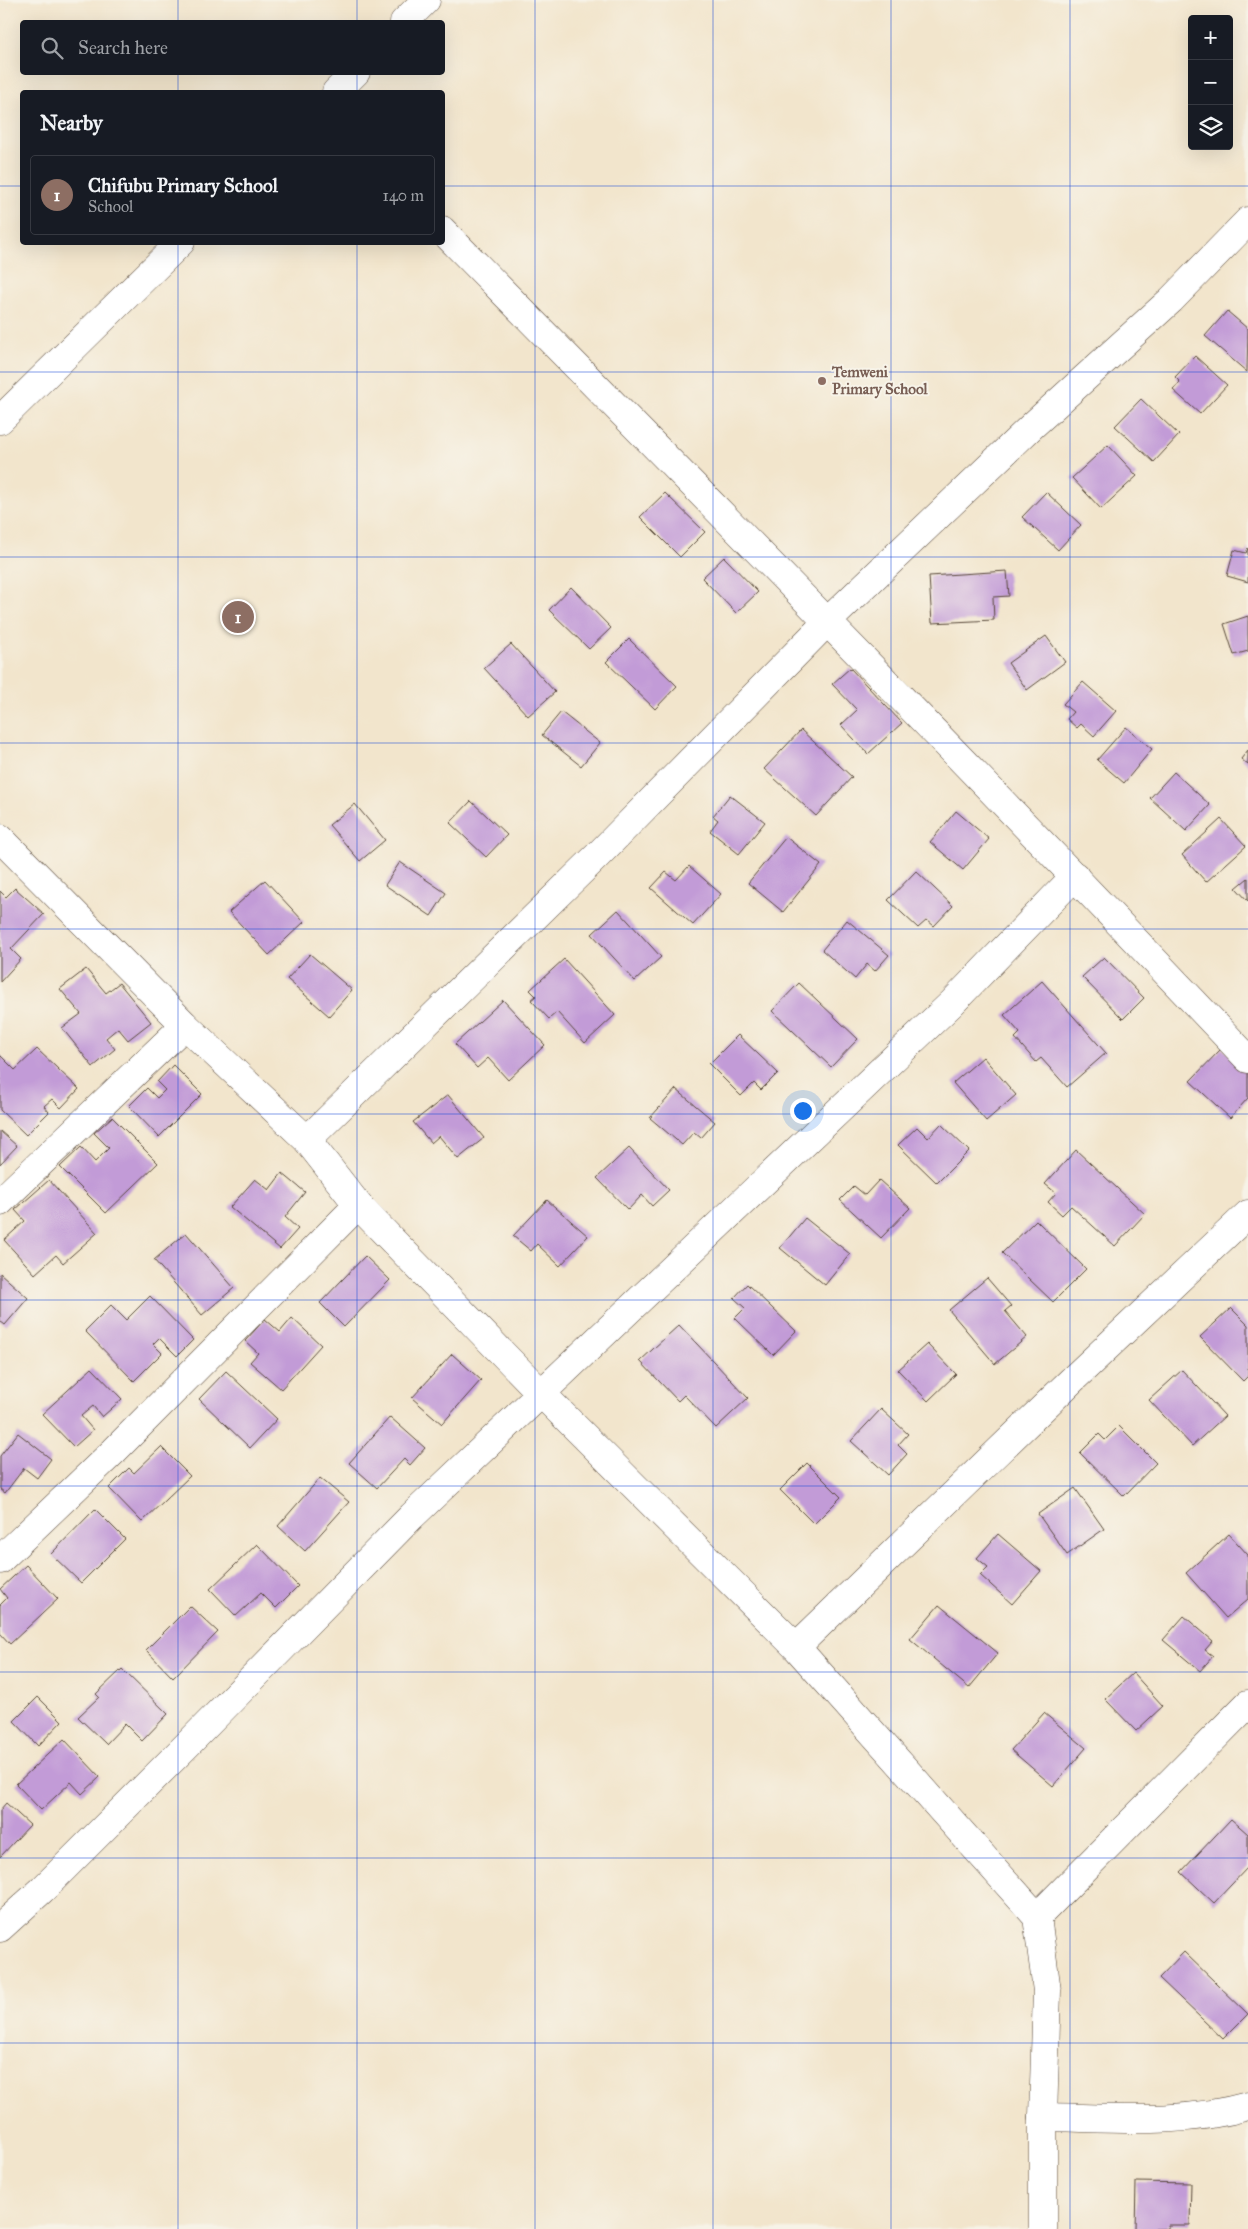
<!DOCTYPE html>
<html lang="en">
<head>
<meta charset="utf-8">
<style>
  :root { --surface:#171b24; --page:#242831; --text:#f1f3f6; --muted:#9ea1a6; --line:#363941; --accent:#d690ce }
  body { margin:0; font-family:"IM FELL Great Primer",serif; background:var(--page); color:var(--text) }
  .controls { position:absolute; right:15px; top:15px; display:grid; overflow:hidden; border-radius:5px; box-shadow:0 5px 20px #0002 }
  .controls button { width:45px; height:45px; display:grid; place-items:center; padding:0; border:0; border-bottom:1px solid var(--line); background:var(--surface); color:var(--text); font:25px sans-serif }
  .you { position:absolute; left:802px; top:1110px; width:18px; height:18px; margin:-12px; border:4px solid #fff; border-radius:50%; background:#1a73e8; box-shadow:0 0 0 8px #1a73e833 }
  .badge { display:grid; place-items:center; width:32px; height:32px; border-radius:50%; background:var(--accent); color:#fff; font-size:16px; font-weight:700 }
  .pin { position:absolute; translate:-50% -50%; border:2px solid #fff; box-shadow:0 1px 5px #0006 }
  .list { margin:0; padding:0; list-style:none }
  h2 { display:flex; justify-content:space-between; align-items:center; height:65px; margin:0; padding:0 20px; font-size:21px }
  h2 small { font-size:16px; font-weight:400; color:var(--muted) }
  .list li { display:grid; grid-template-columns:32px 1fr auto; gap:15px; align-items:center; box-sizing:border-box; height:80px; margin:0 10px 10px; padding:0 10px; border:1px solid var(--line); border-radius:5px }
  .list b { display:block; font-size:19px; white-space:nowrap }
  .list p { margin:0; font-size:16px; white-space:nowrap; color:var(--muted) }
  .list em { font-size:16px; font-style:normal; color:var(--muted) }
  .icon { flex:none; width:28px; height:28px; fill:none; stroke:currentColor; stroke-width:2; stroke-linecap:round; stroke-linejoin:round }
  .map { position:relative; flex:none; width:1248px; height:2229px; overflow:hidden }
  .search { position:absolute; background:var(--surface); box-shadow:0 5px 20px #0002; left:20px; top:20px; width:425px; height:55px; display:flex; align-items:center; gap:12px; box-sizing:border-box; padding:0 18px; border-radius:5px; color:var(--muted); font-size:19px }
  .panel { position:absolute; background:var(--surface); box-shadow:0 5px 20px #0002; left:20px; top:90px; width:425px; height:155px; border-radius:5px }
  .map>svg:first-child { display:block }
</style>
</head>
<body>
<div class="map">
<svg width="1248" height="2229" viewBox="0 0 1248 2229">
  <rect width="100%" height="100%" fill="#f7f3e8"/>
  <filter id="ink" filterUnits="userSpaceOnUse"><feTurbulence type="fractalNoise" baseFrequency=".02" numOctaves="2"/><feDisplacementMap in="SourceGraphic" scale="10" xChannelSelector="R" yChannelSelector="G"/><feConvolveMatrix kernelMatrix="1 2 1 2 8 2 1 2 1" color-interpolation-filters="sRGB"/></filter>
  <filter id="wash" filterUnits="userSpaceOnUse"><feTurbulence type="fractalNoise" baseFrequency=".0096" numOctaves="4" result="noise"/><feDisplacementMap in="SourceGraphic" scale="20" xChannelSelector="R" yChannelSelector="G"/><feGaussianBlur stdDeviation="1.12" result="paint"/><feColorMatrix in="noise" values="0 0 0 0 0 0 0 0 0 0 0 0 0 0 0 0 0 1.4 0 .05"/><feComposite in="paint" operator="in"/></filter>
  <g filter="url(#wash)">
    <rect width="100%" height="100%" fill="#f2e5cc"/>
    <g id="blocks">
      <g fill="#c29bd7">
        <polygon points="1227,311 1248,329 1247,372 1205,336"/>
        <polygon points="1195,356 1227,385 1200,414 1173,390 1180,382 1175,377"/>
        <polygon points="1141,399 1179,435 1154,462 1115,426"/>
        <polygon points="1108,445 1137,476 1101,509 1072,478"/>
        <polygon points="1046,492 1081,525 1058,550 1022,517"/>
        <polygon points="665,493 705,532 680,557 640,517"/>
        <polygon points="1248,548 1248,582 1227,576 1234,550 1246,553"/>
        <polygon points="724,557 758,592 736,613 702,578"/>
        <polygon points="1007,571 1009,596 993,597 994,620 932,623 929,576"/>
        <polygon points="571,587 611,628 589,649 549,610"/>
        <polygon points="1248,616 1248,651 1234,655 1224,624"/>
        <polygon points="1046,636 1065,662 1027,690 1008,663"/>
        <polygon points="629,639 677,686 655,709 606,662"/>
        <polygon points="511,644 555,692 528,716 484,668"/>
        <polygon points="850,668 902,723 868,754 841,725 857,710 832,684"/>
        <polygon points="1083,682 1116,711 1094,736 1081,724 1077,728 1067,719 1073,712 1063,704"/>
        <polygon points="561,712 600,743 581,766 542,735"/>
        <polygon points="1126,727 1152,749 1124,783 1097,760"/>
        <polygon points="801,730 852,777 816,816 764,769"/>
        <polygon points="1248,750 1248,765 1241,759"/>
        <polygon points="1174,772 1210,805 1186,831 1150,798"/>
        <polygon points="730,795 765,822 739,854 710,831 718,820 713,816"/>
        <polygon points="471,801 507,835 486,857 450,823"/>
        <polygon points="355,804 385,840 360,861 329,825"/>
        <polygon points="956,811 989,839 963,870 930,842"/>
        <polygon points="1221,819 1246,846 1206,882 1182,855"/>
        <polygon points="786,837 821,865 783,912 748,883"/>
        <polygon points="400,862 446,893 431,916 385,885"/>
        <polygon points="689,866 721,894 693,925 651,888 666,872 676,880"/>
        <polygon points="916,871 953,906 934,926 927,920 918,928 888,900"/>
        <polygon points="1248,878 1248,901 1236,888"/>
        <polygon points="265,880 304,922 269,955 229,912"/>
        <polygon points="15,888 44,914 11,949 21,959 0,982 0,891 6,897"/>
        <polygon points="618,910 661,957 635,981 592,934"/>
        <polygon points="847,920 889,955 875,971 867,964 855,979 822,950"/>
        <polygon points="310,954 352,990 329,1016 287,979"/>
        <polygon points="1104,957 1144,998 1123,1019 1082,977"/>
        <polygon points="564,959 615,1015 585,1043 557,1012 549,1019 531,1000 536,996 530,990"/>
        <polygon points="86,969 106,993 119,983 151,1022 128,1040 118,1028 106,1038 115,1049 93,1067 62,1028 81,1014 60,989"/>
        <polygon points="1042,981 1106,1053 1067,1087 1041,1058 1036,1062 1015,1038 1020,1033 1004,1015"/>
        <polygon points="799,983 858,1039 831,1067 772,1011"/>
        <polygon points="503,1000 545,1045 508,1080 488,1058 477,1068 455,1044"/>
        <polygon points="738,1035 778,1073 761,1090 754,1083 741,1096 709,1064"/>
        <polygon points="1222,1048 1248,1072 1248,1098 1230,1118 1190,1081"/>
        <polygon points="37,1049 79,1089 61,1108 52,1099 44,1106 49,1112 26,1135 0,1110 0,1055 15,1070"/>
        <polygon points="983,1057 1016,1095 986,1121 953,1083"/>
        <polygon points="173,1065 202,1094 159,1137 129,1106 147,1088 157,1098 165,1090 157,1082"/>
        <polygon points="676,1089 715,1122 701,1138 694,1132 682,1145 650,1118"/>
        <polygon points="448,1095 484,1138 458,1159 439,1136 431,1143 413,1122"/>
        <polygon points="112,1117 158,1163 106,1213 60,1167 81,1147 95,1162 109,1148 94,1133"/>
        <polygon points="941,1124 969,1151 937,1183 898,1145 917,1127 928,1138"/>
        <polygon points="0,1131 17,1146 0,1164"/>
        <polygon points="629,1148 669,1190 652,1206 642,1195 628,1210 597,1178"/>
        <polygon points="1076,1150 1145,1214 1115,1246 1071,1206 1062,1215 1048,1202 1056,1193 1045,1184"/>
        <polygon points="282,1173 305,1192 285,1217 298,1229 280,1249 230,1207 255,1179 269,1190"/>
        <polygon points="49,1180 97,1233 63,1263 56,1255 35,1274 4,1240 25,1221 15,1210"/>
        <polygon points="879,1180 910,1208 881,1238 840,1200 854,1186 865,1195"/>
        <polygon points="547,1200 588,1236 560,1266 537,1244 531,1251 513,1236"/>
        <polygon points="805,1218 850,1254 825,1285 780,1248"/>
        <polygon points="1036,1220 1086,1269 1053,1302 1002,1253"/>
        <polygon points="186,1233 234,1288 202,1315 154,1260"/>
        <polygon points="365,1256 390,1280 344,1327 320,1303"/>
        <polygon points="0,1273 28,1298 5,1325 0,1321"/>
        <polygon points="987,1278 1011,1306 1005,1311 1027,1337 995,1364 949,1310"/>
        <polygon points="747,1284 796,1331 773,1355 735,1318 745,1308 734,1298"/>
        <polygon points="150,1296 193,1340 177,1356 159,1338 153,1344 162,1353 134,1381 85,1331 111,1305 126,1320"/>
        <polygon points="1231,1308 1248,1325 1248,1376 1243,1381 1200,1337"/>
        <polygon points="292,1318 321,1345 281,1389 250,1362 258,1353 245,1341 265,1319 280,1332"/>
        <polygon points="679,1325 748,1398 716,1428 684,1395 678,1401 640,1361"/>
        <polygon points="927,1344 956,1374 928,1401 898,1370"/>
        <polygon points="452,1354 481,1380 442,1424 412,1398"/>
        <polygon points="92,1368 122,1399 102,1417 93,1406 81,1416 93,1430 74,1447 42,1414"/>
        <polygon points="1182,1370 1225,1416 1192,1446 1149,1400"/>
        <polygon points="226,1371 277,1419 250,1448 199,1399"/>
        <polygon points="881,1409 908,1434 898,1445 907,1454 888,1475 851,1441"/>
        <polygon points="390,1417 425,1448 410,1465 404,1459 377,1488 349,1463"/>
        <polygon points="1119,1426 1156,1463 1124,1496 1080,1453 1099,1434 1105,1440"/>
        <polygon points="18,1433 51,1459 37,1478 24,1468 5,1493 0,1489 0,1456"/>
        <polygon points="161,1447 190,1476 142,1522 109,1488 129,1468 134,1473"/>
        <polygon points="807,1463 841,1497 814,1524 780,1490"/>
        <polygon points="320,1478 349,1502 305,1551 278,1526"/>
        <polygon points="1075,1488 1104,1529 1067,1555 1038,1514"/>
        <polygon points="95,1509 125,1539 81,1583 51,1554"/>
        <polygon points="998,1534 1041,1571 1012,1604 980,1575 988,1567 977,1558"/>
        <polygon points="1229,1534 1248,1555 1248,1599 1226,1618 1186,1573"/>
        <polygon points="257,1544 298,1586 276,1608 261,1593 236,1616 210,1589"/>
        <polygon points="26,1565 58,1599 10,1644 0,1633 0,1605 7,1598 0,1589"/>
        <polygon points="939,1605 998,1653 969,1688 910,1639"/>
        <polygon points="190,1606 218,1632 173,1678 146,1650"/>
        <polygon points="1184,1616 1213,1641 1205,1650 1213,1656 1200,1671 1163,1640"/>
        <polygon points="122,1669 168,1714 142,1741 125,1724 106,1744 78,1717 99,1697 96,1694"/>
        <polygon points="1133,1673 1163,1706 1136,1731 1105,1699"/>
        <polygon points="38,1697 62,1721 38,1746 14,1721"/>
        <polygon points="1044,1713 1086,1748 1053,1786 1011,1750"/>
        <polygon points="64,1739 100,1777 82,1794 71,1782 41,1810 16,1784"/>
        <polygon points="6,1803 30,1825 0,1857 0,1810"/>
        <polygon points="1231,1819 1248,1834 1248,1867 1214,1903 1181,1872"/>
        <polygon points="1184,1952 1248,2014 1223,2039 1159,1978"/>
        <polygon points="1136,2182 1191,2183 1190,2225 1168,2225 1168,2229 1135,2229"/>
      </g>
    </g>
  </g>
  <g filter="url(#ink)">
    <use href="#blocks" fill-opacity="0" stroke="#564638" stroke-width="1"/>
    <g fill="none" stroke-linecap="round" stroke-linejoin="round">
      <g stroke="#564638" stroke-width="29">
        <g id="minor">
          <polyline points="404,22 426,0"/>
          <polyline points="336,92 356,72"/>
          <path d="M442,230C713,505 984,779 1248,1059"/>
          <polyline points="0,420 181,242"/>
          <polyline points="0,838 185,1025 307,1140 358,1205 541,1393 796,1647 1037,1917 1047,1991 1043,2117 1043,2229"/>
          <polyline points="307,1140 598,855 828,621 1032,426 1171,300 1248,221"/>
          <polyline points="0,1202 185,1025"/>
          <polyline points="0,1560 114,1451 358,1205"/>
          <polyline points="796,1647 1072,1380 1248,1214"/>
          <polyline points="1037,1917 1248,1704"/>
          <polyline points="0,1928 43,1889 188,1744 412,1516 951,1004 1075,876"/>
          <path d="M1043,2117C1111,2118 1182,2125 1248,2106"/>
        </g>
      </g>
      <use href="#minor" stroke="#fff" stroke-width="28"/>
    </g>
  </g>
  <path fill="none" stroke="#1d4ed8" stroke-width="1" stroke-opacity="0.55" d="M178,0V22M357,0V22M535,0V2229M713,0V2229M891,0V2229M1070,0V2229M178,72V92M357,72V92M0,186H22M442,186H1248M178,242V2229M357,242V2229M0,372H1248M0,557H1248M0,743H1248M0,929H1248M0,1114H1248M0,1300H1248M0,1486H1248M0,1672H1248M0,1858H1248M0,2043H1248"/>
  <circle fill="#8d6e63" stroke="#f7f3e8" stroke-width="2" cx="822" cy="381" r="5"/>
  <g text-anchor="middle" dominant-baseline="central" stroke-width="4" stroke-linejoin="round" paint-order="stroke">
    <g font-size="15" font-weight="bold" fill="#785e54" stroke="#f7f3e8" text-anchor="start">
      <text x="832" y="372">Temweni<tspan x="832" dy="17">Primary School</tspan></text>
    </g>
  </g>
</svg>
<div class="controls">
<button>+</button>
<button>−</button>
<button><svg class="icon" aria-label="layers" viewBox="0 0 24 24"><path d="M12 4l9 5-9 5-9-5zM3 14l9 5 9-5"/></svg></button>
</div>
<div class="you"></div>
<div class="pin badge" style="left:238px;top:617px;background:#8d6e63">1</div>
<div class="search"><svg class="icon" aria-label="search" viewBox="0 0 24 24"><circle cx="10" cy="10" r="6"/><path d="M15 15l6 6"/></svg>Search here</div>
<section class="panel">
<h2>Nearby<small></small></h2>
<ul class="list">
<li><span class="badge" style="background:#8d6e63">1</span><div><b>Chifubu Primary School</b><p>School</p></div><em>140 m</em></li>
</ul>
</section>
</div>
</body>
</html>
